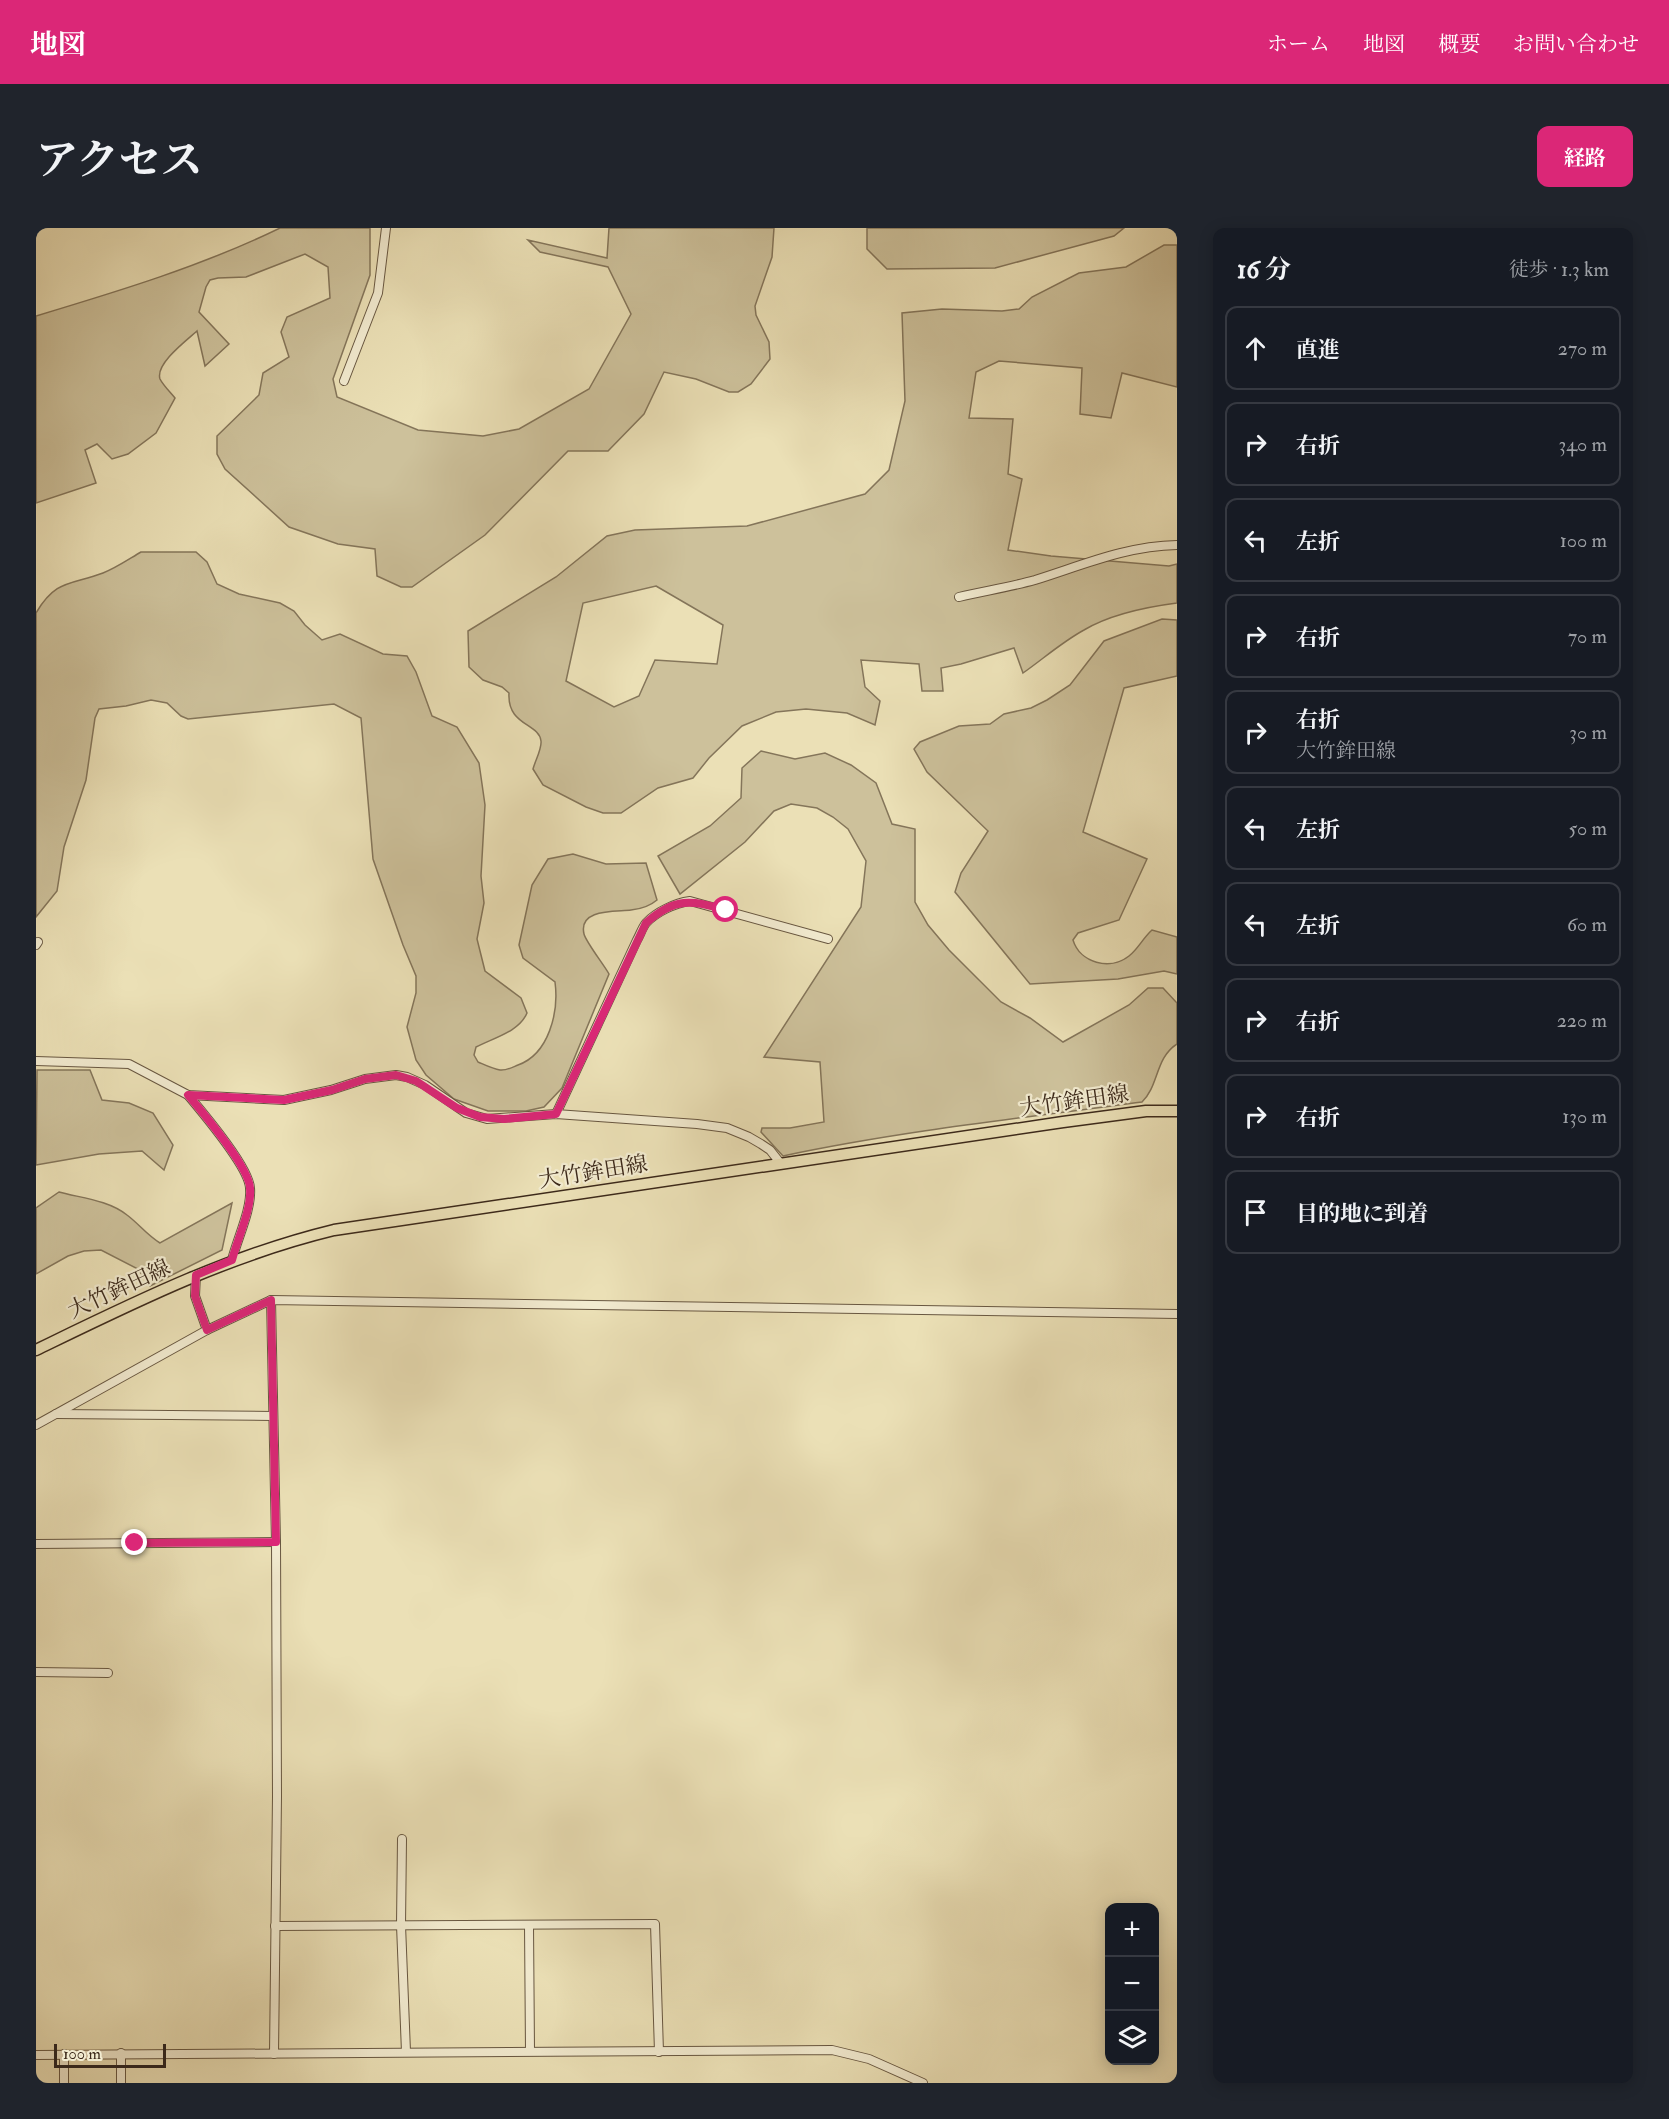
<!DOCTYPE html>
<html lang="ja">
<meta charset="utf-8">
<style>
:root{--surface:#171b24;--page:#20242c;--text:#f1f3f6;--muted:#9ea1a6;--line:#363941;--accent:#db2777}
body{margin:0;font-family:"IM FELL Double Pica","Noto Serif JP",serif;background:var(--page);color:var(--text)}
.controls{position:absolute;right:18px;bottom:18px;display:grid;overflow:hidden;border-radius:12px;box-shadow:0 3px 15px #0003}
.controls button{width:54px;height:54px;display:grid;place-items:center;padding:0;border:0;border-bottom:2px solid var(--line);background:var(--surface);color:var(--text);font:30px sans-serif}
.scale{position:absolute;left:18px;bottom:15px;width:112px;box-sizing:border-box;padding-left:6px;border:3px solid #3c291a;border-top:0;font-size:16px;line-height:21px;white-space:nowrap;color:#3c291a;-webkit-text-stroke:4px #f2ebd0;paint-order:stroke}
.stop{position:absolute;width:18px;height:18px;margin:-14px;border:4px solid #db2777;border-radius:50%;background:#fff}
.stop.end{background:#db2777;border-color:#fff;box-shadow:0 2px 6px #0008}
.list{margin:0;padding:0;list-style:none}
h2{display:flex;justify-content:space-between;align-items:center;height:78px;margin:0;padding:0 24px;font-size:26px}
h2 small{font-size:20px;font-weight:400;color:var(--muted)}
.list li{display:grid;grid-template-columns:39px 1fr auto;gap:18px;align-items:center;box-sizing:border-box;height:84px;margin:0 12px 12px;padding:0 12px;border:2px solid var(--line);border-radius:12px}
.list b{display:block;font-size:22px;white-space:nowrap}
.list p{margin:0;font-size:20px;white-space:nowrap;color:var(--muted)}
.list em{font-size:20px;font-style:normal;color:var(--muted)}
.icon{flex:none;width:33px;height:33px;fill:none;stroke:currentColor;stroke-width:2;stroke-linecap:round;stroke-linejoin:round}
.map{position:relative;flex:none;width:1141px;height:1855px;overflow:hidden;border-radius:12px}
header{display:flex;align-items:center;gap:36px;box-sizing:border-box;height:84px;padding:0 30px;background:var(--accent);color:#fff}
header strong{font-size:28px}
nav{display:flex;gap:33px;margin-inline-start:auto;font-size:21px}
.intro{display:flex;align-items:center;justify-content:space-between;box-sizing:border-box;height:144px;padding:0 36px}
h1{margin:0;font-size:42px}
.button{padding:15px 27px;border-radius:12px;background:var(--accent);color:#fff;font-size:21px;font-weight:700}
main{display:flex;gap:36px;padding:0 36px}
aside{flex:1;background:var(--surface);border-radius:12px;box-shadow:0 3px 15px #0003}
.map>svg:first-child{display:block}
.green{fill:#cdc19b;stroke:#84755a;stroke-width:1.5;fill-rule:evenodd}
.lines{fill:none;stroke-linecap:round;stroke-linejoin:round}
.minor-casing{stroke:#685741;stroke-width:10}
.major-casing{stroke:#3c291a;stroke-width:13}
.minor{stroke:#f2ebd0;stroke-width:8}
.major{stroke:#ebe0b6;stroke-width:10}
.route{stroke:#db2777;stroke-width:8}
.labels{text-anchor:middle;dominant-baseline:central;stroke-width:4.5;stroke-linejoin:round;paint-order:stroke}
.street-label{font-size:22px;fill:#3c291a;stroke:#f2ebd0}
</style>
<header>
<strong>地図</strong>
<nav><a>ホーム</a><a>地図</a><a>概要</a><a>お問い合わせ</a></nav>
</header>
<div class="intro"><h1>アクセス</h1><a class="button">経路</a></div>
<main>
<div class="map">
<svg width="1141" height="1855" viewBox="0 0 1141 1855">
<rect width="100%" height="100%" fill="#ebe0b6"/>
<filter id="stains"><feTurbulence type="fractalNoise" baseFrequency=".00333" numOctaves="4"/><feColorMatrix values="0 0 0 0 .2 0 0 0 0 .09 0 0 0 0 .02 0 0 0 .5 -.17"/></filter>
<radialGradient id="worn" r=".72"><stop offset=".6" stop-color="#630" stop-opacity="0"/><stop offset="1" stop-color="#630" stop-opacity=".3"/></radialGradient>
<g class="green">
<path d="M244 0H334V47L297 151 301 169 382 202 447 208 483 201 553 161 595 86 572 39 504 24 492 12 571 30 573 0H738L736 29 719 78 720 87 733 114 734 131 715 156 702 164H693L660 151 628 144 608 186 572 223H532L449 307 376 359H365L341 348 339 321 302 316 253 299 189 241 181 226V208L223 167 227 145 253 129 245 104 251 89 294 70 292 39 269 26 210 49 182 50 174 52 170 59 163 84 193 116 169 138 161 103C151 112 119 136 124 151 127 157 134 164 139 170L120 205 92 226 76 231 61 216 49 222 60 255 0 275V88C83 63 166 38 244 0Z"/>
<polygon points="831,0 1088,0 1078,8 959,40 851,41 831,21"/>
<path d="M1128 17H1141V159L1086 145 1075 190 1044 186 1046 140 963 133 940 144 933 190 977 191 972 246 986 251 972 322 1015 328 1133 338 1141 336V375C1110 379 1075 386 1048 402 1026 414 1007 431 987 445L978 420 925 436 905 440 907 463H886L883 436 825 432 829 459 844 473 839 497 811 485 770 481 740 484 706 498 673 530 657 550 622 560 585 585H567L550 579 507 557 497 541C499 533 506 521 505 513 503 495 471 498 473 465L466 459 447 452 433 439 432 403 520 349 571 308 599 302 711 298 829 266 853 242 869 173 866 85 906 81 966 83 983 81 996 69 1043 45 1090 39ZM620 358 687 397 681 436 619 432 603 468 578 479 530 453 547 375Z"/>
<path d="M105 324H160L171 334 181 356 203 366 244 375 258 383 269 397 286 412 304 406 347 426 371 428 380 444 396 488 421 499 443 535 449 577 445 648 448 675 441 711 449 743 485 770 491 785C483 804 457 810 440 819L438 827 442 834C449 837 457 841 464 842 470 843 477 839 482 837 513 826 523 784 519 754L487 730 483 717 496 657 512 631 537 626 570 636 610 635 621 672C614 678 605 681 595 682 581 684 542 680 548 706 550 714 568 737 573 746L526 860 508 879 490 883H452L418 871 390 847 380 832 371 799 380 765V748L367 717 337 631 325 490 298 476 152 491 145 488 131 475 115 472 90 478 63 481 59 490 50 552 28 619 21 663 0 689V385C20 351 35 357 67 345 80 340 93 331 105 324Z"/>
<path d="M1126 391 1141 392V448L1088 460 1047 604 1111 631 1083 692 1042 705 1037 712C1044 735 1074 743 1093 728 1102 721 1107 710 1116 702L1141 709V746L1128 743 1082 751 994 756 919 664 925 645 952 603 891 544 878 521 884 514 923 498 954 496 968 486 995 480 1011 472 1034 457 1068 413Z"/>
<path d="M725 523 759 531 789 525 815 537 840 555 856 596 879 601V674L892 697 913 722 965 774 994 790 1027 814 1093 777 1112 760H1127L1141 775V816C1119 830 1123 858 1106 874 986 890 865 903 747 928L725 904 726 900H754L788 894 784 834 728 829 825 679 830 633 812 601 797 589 781 580 755 576 738 583 709 614 644 666 622 628 674 598 705 570 706 540Z"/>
<polygon points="1,842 54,842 66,872 93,875 117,885 137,917 128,942 106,923 63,926 0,937"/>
<path d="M23 964C45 970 72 972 91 987 103 996 111 1007 124 1015L196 975 186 1022 114 1058 102 1041 65 1022 48 1023 32 1028 0 1046V980Z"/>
</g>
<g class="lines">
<defs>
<g id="minor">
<polyline points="308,153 342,65 350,0"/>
<path d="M923 369C948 363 974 359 999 352 1047 337 1090 318 1141 317"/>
<polyline points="0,717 2,714"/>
<polyline points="0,833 93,836 152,867 248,872 295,862 329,851 360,847 371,849 389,857 430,885 451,891 520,886 661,896 691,900 713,909 725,916 734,922 745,936"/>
<path d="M152 867C167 885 213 939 214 960 216 981 201 1011 196 1032"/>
<path d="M520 886 601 712C604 707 606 700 610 695 620 684 639 675 654 673L792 711"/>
<polyline points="160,1047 159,1068 171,1102"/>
<polyline points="235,1072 240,1314 241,1568 238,1826"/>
<polyline points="20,1186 237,1188"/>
<polyline points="0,1197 171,1102 235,1072 1141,1086"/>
<polyline points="0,1316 240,1314"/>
<polyline points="0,1444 72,1445"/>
<polyline points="366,1611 365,1697 370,1824"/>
<polyline points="493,1697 494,1823"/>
<polyline points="239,1698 619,1696 623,1824"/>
<polyline points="0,1827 796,1822 833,1831 887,1855"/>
<polyline points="28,1855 28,1826"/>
<polyline points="85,1855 85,1825"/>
</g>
<path id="major" d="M0 1122C99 1074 191 1028 298 1002L1027 894 1110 883H1141"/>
</defs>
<use href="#minor" class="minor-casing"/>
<use href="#major" class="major-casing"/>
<use href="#minor" class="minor"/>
<use href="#major" class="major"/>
</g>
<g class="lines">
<path class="route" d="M99 1315 240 1314 235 1072 171 1102 159 1068 160 1047 196 1032C201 1012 216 981 214 960 213 939 167 885 152 867L248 872 296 862 329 851 360 847 380 853 421 880 444 889 468 891 520 886 610 695C639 669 655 672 690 682"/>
</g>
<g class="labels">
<g class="street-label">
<text transform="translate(1038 873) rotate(-8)">大竹鉾田線</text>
<text transform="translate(557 944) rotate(-9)">大竹鉾田線</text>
<text transform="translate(83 1061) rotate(-25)">大竹鉾田線</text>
</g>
</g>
<rect width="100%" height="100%" filter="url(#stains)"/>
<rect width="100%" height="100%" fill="url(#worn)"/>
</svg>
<div class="controls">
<button>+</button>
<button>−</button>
<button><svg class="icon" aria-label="layers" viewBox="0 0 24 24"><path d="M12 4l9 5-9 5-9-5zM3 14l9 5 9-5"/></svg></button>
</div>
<div class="scale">100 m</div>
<div class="stop" style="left:690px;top:682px"></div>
<div class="stop end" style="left:99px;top:1315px"></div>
</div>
<aside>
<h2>16 分<small>徒歩 · 1.3 km</small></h2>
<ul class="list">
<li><svg class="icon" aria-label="ahead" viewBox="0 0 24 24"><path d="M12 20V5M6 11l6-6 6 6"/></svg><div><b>直進</b></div><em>270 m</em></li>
<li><svg class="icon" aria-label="right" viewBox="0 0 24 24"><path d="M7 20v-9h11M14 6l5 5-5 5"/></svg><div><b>右折</b></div><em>340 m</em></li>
<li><svg class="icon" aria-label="left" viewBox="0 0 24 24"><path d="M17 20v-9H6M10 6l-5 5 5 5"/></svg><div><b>左折</b></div><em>100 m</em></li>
<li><svg class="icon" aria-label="right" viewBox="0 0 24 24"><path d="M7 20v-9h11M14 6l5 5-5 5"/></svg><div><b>右折</b></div><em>70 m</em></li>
<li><svg class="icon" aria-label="right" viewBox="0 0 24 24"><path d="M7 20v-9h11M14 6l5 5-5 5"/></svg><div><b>右折</b><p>大竹鉾田線</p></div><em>30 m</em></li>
<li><svg class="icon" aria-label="left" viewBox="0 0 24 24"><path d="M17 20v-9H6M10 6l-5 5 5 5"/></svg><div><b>左折</b></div><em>50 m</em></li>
<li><svg class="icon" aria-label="left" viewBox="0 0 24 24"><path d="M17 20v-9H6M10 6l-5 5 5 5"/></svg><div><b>左折</b></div><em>60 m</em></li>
<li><svg class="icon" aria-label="right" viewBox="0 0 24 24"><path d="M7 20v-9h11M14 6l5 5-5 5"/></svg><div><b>右折</b></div><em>220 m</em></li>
<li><svg class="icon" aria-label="right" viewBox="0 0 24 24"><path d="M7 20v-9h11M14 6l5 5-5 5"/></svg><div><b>右折</b></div><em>130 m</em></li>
<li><svg class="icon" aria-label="arrive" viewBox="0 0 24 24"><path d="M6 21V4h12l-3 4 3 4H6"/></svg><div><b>目的地に到着</b></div></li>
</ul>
</aside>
</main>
